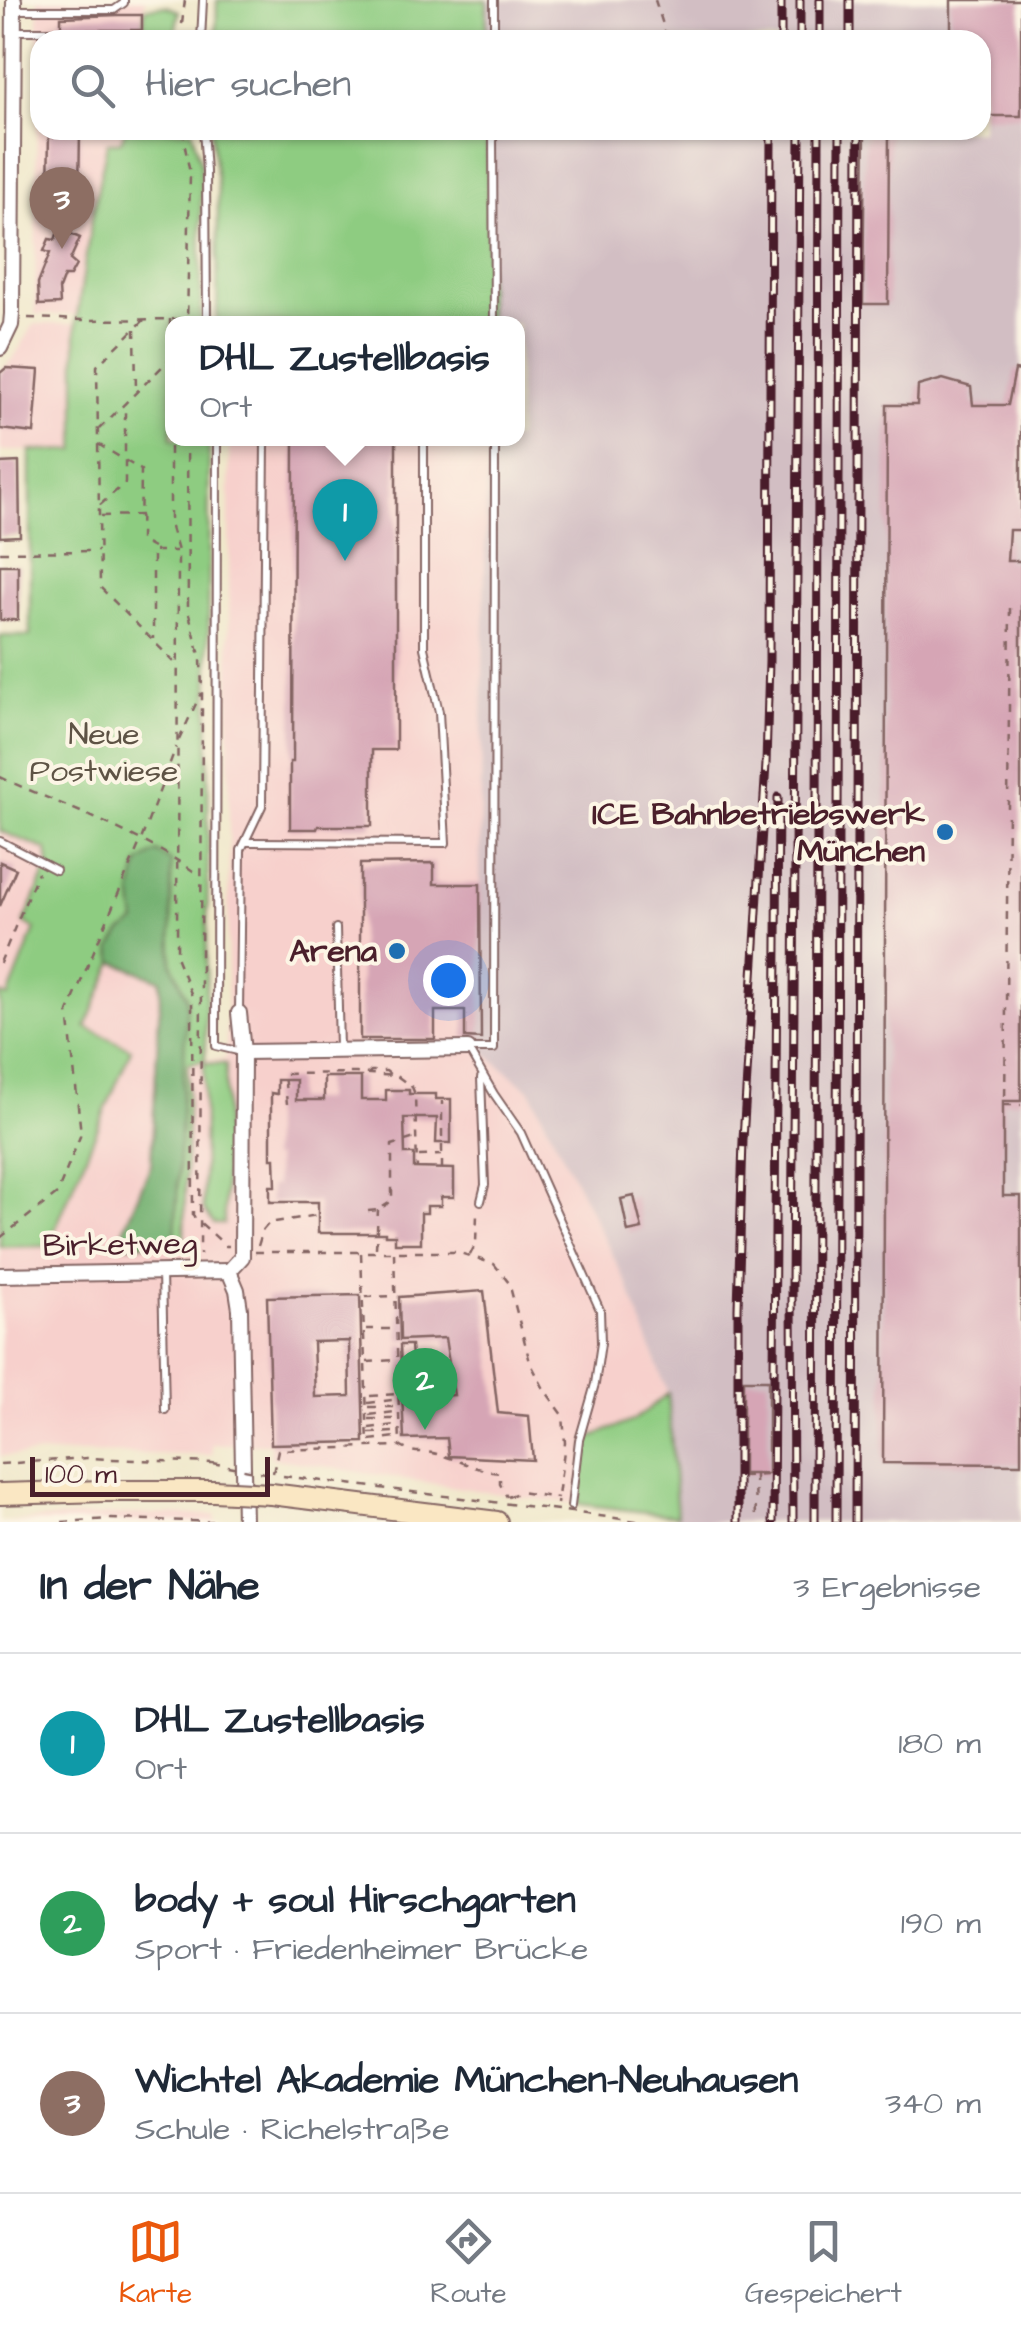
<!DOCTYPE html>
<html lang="de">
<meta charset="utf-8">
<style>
:root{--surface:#fff;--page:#f6f6f7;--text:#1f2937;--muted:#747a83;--line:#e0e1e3;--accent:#ea580c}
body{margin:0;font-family:"Architects Daughter",sans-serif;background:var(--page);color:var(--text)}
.scale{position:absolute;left:30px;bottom:25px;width:240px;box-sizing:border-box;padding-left:10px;border:5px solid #4a1f2b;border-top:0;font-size:28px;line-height:35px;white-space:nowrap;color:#4a1f2b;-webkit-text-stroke:8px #fcf5e5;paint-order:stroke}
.you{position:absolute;left:448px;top:980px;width:35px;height:35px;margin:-25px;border:8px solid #fff;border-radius:50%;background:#1a73e8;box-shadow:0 0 0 15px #1a73e833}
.badge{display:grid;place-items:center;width:65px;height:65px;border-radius:50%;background:var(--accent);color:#fff;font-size:32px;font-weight:700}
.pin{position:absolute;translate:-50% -82px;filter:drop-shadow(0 2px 5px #0008)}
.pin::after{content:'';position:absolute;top:52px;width:35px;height:30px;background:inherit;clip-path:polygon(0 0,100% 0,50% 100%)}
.popup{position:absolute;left:165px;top:316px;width:360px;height:130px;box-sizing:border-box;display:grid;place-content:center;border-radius:20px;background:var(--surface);filter:drop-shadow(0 2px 8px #0005);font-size:32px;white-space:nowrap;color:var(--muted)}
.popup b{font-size:38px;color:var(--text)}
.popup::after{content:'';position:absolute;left:50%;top:100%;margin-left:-20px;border:20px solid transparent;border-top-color:var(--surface)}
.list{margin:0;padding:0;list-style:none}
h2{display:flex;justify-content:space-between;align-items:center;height:130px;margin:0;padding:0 40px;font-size:42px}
h2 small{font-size:32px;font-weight:400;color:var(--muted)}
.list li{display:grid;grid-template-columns:65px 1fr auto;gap:30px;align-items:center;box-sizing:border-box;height:180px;padding:0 40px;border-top:2px solid var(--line)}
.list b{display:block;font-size:38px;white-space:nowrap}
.list p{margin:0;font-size:32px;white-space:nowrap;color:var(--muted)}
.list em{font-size:32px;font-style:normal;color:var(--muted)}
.icon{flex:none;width:55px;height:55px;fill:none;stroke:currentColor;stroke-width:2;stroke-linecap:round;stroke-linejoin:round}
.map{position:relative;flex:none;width:1021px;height:1522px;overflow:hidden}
.search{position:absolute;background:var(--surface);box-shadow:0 2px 8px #0004;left:30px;right:30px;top:30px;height:110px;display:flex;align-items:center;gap:25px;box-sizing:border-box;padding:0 35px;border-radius:30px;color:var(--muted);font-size:38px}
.sheet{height:670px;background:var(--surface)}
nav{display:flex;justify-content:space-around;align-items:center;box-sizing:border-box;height:140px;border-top:2px solid var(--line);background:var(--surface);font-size:28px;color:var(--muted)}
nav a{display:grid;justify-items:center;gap:5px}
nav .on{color:var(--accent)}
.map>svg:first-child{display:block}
.built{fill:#f7d0cc}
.industrial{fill:#d2bec3}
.green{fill:#8ecc81;stroke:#6c7656;stroke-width:2.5}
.forest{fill:#72b06f;stroke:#5e684d;stroke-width:2.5}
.building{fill:#d6a5b5;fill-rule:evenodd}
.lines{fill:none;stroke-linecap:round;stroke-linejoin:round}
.lane-casing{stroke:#846563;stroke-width:10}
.street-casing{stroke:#846563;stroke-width:18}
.secondary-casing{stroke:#846563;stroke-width:24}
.path{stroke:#846563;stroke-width:2.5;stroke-dasharray:8 8;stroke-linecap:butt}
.lane{stroke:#fff;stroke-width:6}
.street{stroke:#fff;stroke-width:14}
.secondary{stroke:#fae7c3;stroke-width:20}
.rail-casing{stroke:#4a1f2b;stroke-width:9}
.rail{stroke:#fcf5e5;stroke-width:5;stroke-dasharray:15;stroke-linecap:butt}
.secondary-bridge-casing{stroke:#846563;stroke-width:24;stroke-linecap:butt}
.path-bridge{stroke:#846563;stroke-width:2.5;stroke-dasharray:8 8;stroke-linecap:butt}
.secondary-bridge{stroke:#fae7c3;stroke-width:20}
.poi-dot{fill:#1f6fb2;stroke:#fcf5e5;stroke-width:4}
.labels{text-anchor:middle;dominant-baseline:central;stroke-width:8;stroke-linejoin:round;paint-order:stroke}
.park-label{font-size:32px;fill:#5e5345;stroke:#fcf5e5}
.poi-label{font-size:32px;font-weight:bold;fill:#4a1f2b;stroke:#fcf5e5;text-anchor:end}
.street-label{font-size:32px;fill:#4a1f2b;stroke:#fcf5e5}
</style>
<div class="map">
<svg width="1021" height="1522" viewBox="0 0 1021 1522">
<rect width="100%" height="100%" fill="#fcf5e5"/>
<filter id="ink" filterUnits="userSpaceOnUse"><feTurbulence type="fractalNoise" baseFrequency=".01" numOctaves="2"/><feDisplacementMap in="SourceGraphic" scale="20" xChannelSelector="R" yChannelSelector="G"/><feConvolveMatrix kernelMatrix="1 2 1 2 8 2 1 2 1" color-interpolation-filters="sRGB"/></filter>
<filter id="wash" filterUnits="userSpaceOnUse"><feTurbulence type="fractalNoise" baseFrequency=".0048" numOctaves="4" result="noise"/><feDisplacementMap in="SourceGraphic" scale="40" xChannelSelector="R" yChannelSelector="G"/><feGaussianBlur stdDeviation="2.25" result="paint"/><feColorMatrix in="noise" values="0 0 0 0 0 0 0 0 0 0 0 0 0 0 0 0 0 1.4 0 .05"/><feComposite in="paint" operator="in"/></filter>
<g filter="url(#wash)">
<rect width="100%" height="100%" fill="#f0e8cb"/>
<g class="built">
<polygon points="38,0 145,0 142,40 40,40 40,130 125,130 121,141 107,143 91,222 78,315 35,314"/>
<polygon points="34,324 76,324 76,451 0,451 0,373 16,354"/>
<polygon points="229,439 487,439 480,852 481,1049 530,1090 628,1286 668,1394 633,1421 588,1438 578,1504 519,1497 271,1458 270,1444 212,1444 212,1455 78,1453 0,1456 0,831 55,853 161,980 151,1165 118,1244 184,1242 188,1063 205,1060 226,1059 229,850"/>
<polygon points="127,1514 215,1515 216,1522 0,1522"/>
</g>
<polygon class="industrial" points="487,0 1021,0 1021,1522 676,1522 668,1394 628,1286 530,1090 481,1050 480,852 487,439 518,438 518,324 488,323 487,130 981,130 981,40 486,40"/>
<g class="green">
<polygon points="217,0 487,0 486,40 216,40"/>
<polygon points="166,6 179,11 175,34 191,34 191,40 142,40 145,8"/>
<polygon points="125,130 192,130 201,166 201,323 172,324 172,438 209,439 208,876 205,1060 188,1064 184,1242 117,1245 151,1165 161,980 114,962 86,1027 131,1049 48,1246 0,1247 0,994 8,997 35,929 24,923 49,864 47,850 0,831 0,636 30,636 30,451 76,450 76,324 91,222 107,143 121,141"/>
<polygon points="211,130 487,130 488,323 217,323 218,192"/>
<polygon points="204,1063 226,1064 224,1224 214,1224 203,1209"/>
<polygon points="668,1394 677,1516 578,1504 588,1438 633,1421"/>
</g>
<polygon class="forest" points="157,852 171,861 172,963 187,998 175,1242 117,1245 151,1165 161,980 114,962 111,949 121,933 136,922 132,892 139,863"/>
<g id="blocks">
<g class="building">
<polygon points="951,0 1021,0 1021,116 981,116 981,40 951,40"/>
<polygon points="119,15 142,15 142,30 61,30 61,17"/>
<polygon points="49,130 80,130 79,194 48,194"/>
<polygon points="865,130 889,130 888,304 863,304"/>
<polygon points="59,229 80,238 70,260 76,265 70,276 64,276 59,289 60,304 39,305 38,283 50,253 44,251 49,239 55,240"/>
<polygon points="6,368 39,370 34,433 0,429 0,373"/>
<polygon points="1015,370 1021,371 1021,530 1009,530 1007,561 1021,561 1021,1101 1003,1101 1003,1196 1021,1196 1021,1464 883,1463 887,405 917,405 918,386 943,379 971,387 973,405 1008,405"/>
<polygon points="294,438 396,438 396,750 372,750 372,826 318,826 317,829 290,829 290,762 293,762"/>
<polygon points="19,462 20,536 0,537 0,463"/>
<rect x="0" y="565" width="18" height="55"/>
<polygon points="0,862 16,869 0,906"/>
<polygon points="434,863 434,884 480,884 481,1039 465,1038 465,1011 435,1011 435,1039 360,1039 360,864"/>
<polygon points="324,1077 361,1077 361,1100 386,1100 386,1090 409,1090 409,1094 436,1094 436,1099 451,1099 451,1143 436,1143 437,1118 404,1118 405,1154 414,1154 414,1168 454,1169 454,1197 441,1197 441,1206 427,1206 427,1213 421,1213 421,1243 395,1243 395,1235 385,1235 385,1233 318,1233 318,1202 270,1202 270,1186 276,1186 275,1158 271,1158 271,1093 277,1094 277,1080 296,1080 296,1100 324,1100"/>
<polygon points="634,1196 642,1229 628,1232 621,1199"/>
<polygon points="484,1291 498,1413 529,1416 533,1460 449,1456 447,1438 404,1439 400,1345 411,1345 415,1398 454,1395 445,1338 400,1340 399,1297"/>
<path d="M360 1295 364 1442 271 1444 267 1297ZM349 1341 350 1396 315 1397 313 1342Z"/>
<rect x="743" y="1380" width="25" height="94"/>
</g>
</g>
</g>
<g filter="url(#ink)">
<use href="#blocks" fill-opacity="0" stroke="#846563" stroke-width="2.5"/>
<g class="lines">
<defs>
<g id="lane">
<polyline points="15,10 114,10 124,3 124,0"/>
<polyline points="15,31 52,31 60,38 108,37 108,40"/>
<polyline points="201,40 203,0"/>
<polyline points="494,40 494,0"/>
<polyline points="203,130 206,171 207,324"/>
<polyline points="493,130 494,324"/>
<polyline points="107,132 107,130"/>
<polyline points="217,438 216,1046 242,1052"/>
<polyline points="495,438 494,1049 468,1049 494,1094 521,1133 600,1310 601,1343 595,1384 579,1440 571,1506"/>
<polyline points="0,841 56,870"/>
<polyline points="246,842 446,843 439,712 424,648 424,438"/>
<polyline points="336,928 339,1048"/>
<polyline points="239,1012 241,850 262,806 265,438"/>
<polyline points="481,1201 485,1185 481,1078"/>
<polyline points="162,1272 165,1410"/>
</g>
<g id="street">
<polyline points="0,348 11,325 12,314 14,0"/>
<polyline points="243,1052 468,1049"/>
<polyline points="229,1271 242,1257 243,1052 239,1013"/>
<polyline points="0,1275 229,1271 237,1290 240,1309 244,1522"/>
</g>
<g id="secondary">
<polyline points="0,1494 104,1491 214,1491"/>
<polyline points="271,1494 497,1522"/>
</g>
</defs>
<use href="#lane" class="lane-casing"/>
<use href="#street" class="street-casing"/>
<use href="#secondary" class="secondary-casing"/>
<g class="path">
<polyline points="655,0 668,40"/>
<polyline points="180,40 185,0"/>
<polyline points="182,130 190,174 187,324"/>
<polyline points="28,318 86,320 185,319"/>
<polyline points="170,319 170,524 178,551 177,959 192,996 193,1216 226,1246 229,1246"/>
<polyline points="144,320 97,366 100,587 178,666"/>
<polyline points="135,329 136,391"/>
<polyline points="99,429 168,361"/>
<polyline points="187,438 188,610 201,659 202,692 200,1255"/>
<polyline points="98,444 141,470 140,541 153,548 153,639"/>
<polyline points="100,505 125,483 125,404"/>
<polyline points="101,516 141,515"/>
<polyline points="154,551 176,551"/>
<polyline points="0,552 98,551"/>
<polyline points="1010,608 1005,1105 1021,1105"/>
<polyline points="179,740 201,693"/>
<path d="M0 777C67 808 140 832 200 876"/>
<polyline points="0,963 38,872"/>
<polyline points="368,1074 371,1071 386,1071 391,1075"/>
<polyline points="287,1104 284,1074 356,1073 397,1076 412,1087 415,1094 417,1169"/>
<polyline points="419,1156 441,1155"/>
<polyline points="442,1169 442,1101"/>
<polyline points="368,1211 378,1210 392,1201 392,1145 415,1138"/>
<polyline points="0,1238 57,1194 81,1134 68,1012 141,840 176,747"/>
<polyline points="258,1246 263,1230 269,1223 318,1215"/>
<polyline points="376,1248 378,1210"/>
<polyline points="255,1252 457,1252 494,1264 509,1283 530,1362 544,1389 563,1415 565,1443 557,1504"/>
<polyline points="361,1253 368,1445"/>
<polyline points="394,1253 400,1445"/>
<polyline points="470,1255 476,1243 477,1214"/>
<polyline points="365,1297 396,1296"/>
<polyline points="366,1329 397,1329"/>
<polyline points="367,1362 394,1360"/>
<polyline points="370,1396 397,1394"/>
<polyline points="368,1403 399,1399"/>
<polyline points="369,1407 396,1407"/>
<polyline points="369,1415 396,1412"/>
<polyline points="369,1419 396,1419"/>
<polyline points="369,1428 396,1425"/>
<polyline points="369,1433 396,1432"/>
<polyline points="370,1440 396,1437"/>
<polyline points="0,1464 87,1458 212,1463"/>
<path d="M273 1473 278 1450 400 1446C411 1454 421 1451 433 1453 456 1458 477 1471 500 1473V1484L507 1497"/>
<polyline points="755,1475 756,1522"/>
<polyline points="283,1476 550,1509"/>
<polyline points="742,1476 768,1475"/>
<polyline points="508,1497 520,1492 558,1498"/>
<polyline points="62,1522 111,1519 230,1522"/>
</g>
<use href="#lane" class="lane"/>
<use href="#street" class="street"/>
<use href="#secondary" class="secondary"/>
<defs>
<g id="rail">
<polyline points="781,40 781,0"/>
<polyline points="800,40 800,0"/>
<polyline points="820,40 820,0"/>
<polyline points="850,40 850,0"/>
<polyline points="738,1522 738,1308 743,1140 766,764 769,661 771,130"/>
<polyline points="773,1522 778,797"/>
<polyline points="793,1522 792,1289 800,130"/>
<polyline points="815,1522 819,130"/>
<polyline points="836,1522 840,130"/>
<polyline points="855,1522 859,130"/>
</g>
</defs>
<use href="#rail" class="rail-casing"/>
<use href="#rail" class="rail"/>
<defs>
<polyline id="secondary-bridge" points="214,1491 271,1494"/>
</defs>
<use href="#secondary-bridge" class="secondary-bridge-casing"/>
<g class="path-bridge">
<polyline points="212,1463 270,1474"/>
<polyline points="550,1509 643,1522"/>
</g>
<use href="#secondary-bridge" class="secondary-bridge"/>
</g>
</g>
<g class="poi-dot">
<circle cx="945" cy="832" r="10"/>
<circle cx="397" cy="951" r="10"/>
</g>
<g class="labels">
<g class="park-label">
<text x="104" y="734">Neue<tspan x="104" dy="37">Postwiese</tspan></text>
</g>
<g class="poi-label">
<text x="925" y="814">ICE Bahnbetriebswerk<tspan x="925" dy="37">München</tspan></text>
<text x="377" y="951">Arena</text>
</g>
<g class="street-label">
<text transform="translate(120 1245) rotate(-1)">Birketweg</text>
</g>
</g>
</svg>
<div class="scale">100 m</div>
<div class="you"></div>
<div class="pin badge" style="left:345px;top:561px;background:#0f9aa8">1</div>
<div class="popup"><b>DHL Zustellbasis</b>Ort</div>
<div class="pin badge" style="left:425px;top:1430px;background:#2e9e5b">2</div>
<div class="pin badge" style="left:62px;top:249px;background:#8d6e63">3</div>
<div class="search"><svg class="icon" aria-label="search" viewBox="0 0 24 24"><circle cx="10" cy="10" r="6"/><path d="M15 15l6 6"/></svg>Hier suchen</div>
</div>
<section class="sheet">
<h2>In der Nähe<small>3 Ergebnisse</small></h2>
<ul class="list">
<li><span class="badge" style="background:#0f9aa8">1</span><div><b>DHL Zustellbasis</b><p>Ort</p></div><em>180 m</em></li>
<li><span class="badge" style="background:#2e9e5b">2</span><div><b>body + soul Hirschgarten</b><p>Sport · Friedenheimer Brücke</p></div><em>190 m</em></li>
<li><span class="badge" style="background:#8d6e63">3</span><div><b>Wichtel Akademie München-Neuhausen</b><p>Schule · Richelstraße</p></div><em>340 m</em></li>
</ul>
</section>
<nav>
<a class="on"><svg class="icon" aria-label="map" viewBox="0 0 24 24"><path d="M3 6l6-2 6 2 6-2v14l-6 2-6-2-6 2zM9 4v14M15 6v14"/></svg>Karte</a>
<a><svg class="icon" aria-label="directions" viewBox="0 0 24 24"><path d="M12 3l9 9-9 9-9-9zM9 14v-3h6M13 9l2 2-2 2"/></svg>Route</a>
<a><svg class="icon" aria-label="saved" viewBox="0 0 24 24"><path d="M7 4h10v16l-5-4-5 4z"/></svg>Gespeichert</a>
</nav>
